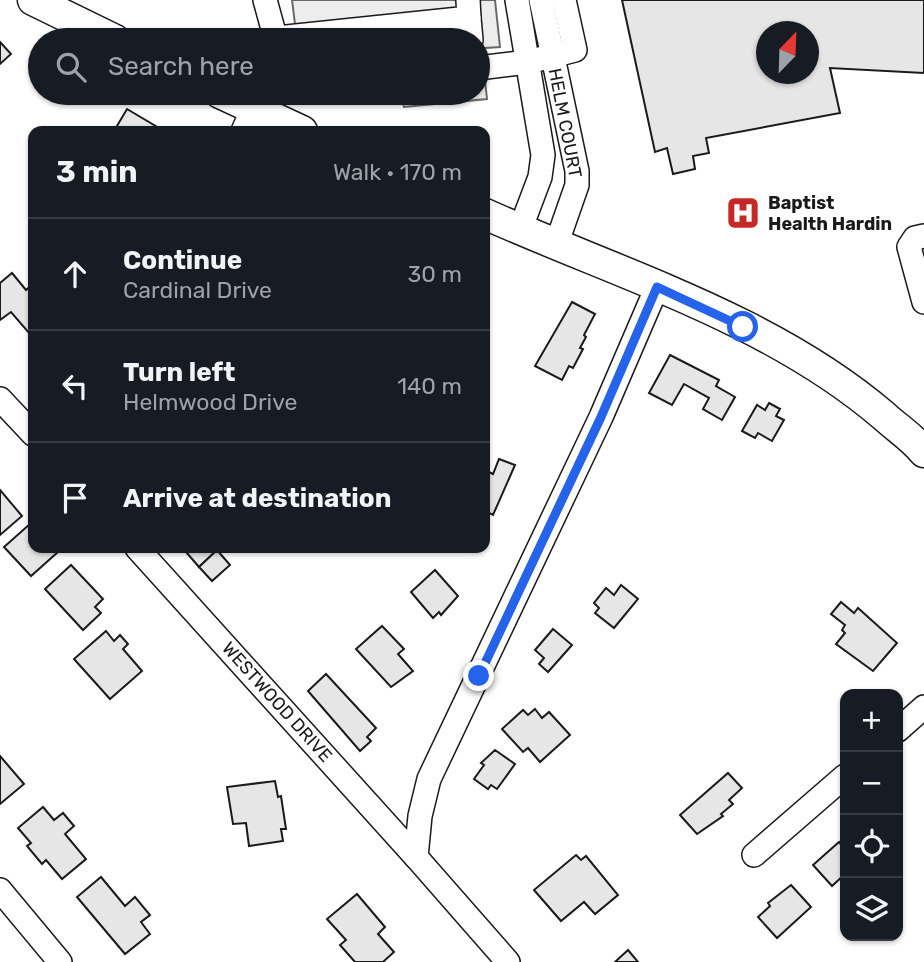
<!DOCTYPE html>
<meta charset="utf-8">
<style>
:root{--surface:#171b24;--page:#20242c;--text:#f1f3f6;--muted:#9ea1a6;--line:#363941}
body{margin:0;font-family:Rubik,sans-serif;background:var(--page);color:var(--text)}
.controls{position:absolute;right:21px;bottom:21px;display:grid;overflow:hidden;border-radius:14px;box-shadow:0 2px 5px #0004}
.controls button{width:63px;height:63px;display:grid;place-items:center;padding:0;border:0;border-bottom:2px solid var(--line);background:var(--surface);color:var(--text);font:35px sans-serif}
.compass{position:absolute;left:756px;top:21px;width:63px;height:63px;border-radius:50%;background:var(--surface);box-shadow:0 2px 5px #0004;rotate:23deg}
.stop{position:absolute;width:21px;height:21px;margin:-16px;border:5px solid #2563eb;border-radius:50%;background:#fff}
.stop.end{background:#2563eb;border-color:#fff;box-shadow:0 2px 7px #0008}
.list{margin:0;padding:0;list-style:none}
h2{display:flex;justify-content:space-between;align-items:center;height:91px;margin:0;padding:0 28px;font-size:30px}
h2 small{font-size:23px;font-weight:400;color:var(--muted)}
.list li{display:grid;grid-template-columns:46px 1fr auto;gap:21px;align-items:center;box-sizing:border-box;height:112px;padding:0 28px;border-top:2px solid var(--line)}
.list b{display:block;font-size:26px;white-space:nowrap}
.list p{margin:0;font-size:23px;white-space:nowrap;color:var(--muted)}
.list em{font-size:23px;font-style:normal;color:var(--muted)}
.icon{flex:none;width:38px;height:38px;fill:none;stroke:currentColor;stroke-width:2;stroke-linecap:round;stroke-linejoin:round}
.map{position:relative;flex:none;width:924px;height:962px;overflow:hidden}
.search{position:absolute;background:var(--surface);box-shadow:0 2px 5px #0004;left:28px;top:28px;width:462px;height:77px;display:flex;align-items:center;gap:18px;box-sizing:border-box;padding:0 24px;border-radius:38px;color:var(--muted);font-size:26px}
.panel{position:absolute;background:var(--surface);box-shadow:0 2px 5px #0004;left:28px;top:126px;width:462px;height:427px;border-radius:14px}
.map>svg:first-child{display:block}
.parking{fill:#ededed;stroke:#6a6a6a;stroke-width:2}
.building{fill:#e6e6e6;stroke:#1a1a1a;stroke-width:2;fill-rule:evenodd}
.lines{fill:none;stroke-linecap:round;stroke-linejoin:round}
.minor-casing{stroke:#1a1a1a;stroke-width:26}
.major-casing{stroke:#1a1a1a;stroke-width:33}
.minor{stroke:#fff;stroke-width:23}
.major{stroke:#fff;stroke-width:30}
.route{stroke:#2563eb;stroke-width:9}
.labels{text-anchor:middle;dominant-baseline:central;stroke-width:5;stroke-linejoin:round;paint-order:stroke}
.street-label{font-size:18px;fill:#1a1a1a;stroke:#fff}
.poi-label{font-size:18px;font-weight:bold;fill:#1a1a1a;stroke:#fff;text-anchor:start}
</style>
<div class="map">
<svg width="924" height="962" viewBox="0 0 924 962">
<rect width="100%" height="100%" fill="#fff"/>
<polygon class="parking" points="292,0 495,0 500,47 485,48 482,52 487,99 404,107 400,93 478,93 478,40 297,40"/>
<g class="building">
<path d="M622 0H924V73L830 68 840 113 706 138 709 153 693 156 695 169 673 174 667 148 655 152ZM766 32H808V74H766Z"/>
<polygon points="0,42 11,54 0,64"/>
<polygon points="127,109 164,131 114,131"/>
<polygon points="12,273 26,290 33,284 33,330 29,333 11,312 0,320 0,283"/>
<polygon points="572,302 595,314 584,335 586,337 580,348 583,349 573,368 569,366 562,380 535,366"/>
<polygon points="670,355 719,380 716,386 735,397 722,420 703,409 709,398 684,384 672,405 649,393"/>
<polygon points="769,403 780,409 776,416 784,420 772,441 758,433 755,438 742,431 757,405 765,410"/>
<polygon points="499,459 515,465 493,515 485,511 485,470 493,474"/>
<polygon points="0,490 22,516 0,535"/>
<polygon points="31,523 33,548 54,548 58,552 31,576 4,547"/>
<polygon points="190,548 215,548 217,550 199,567 186,552"/>
<polygon points="217,550 230,565 212,581 199,567"/>
<polygon points="71,565 103,599 95,607 101,613 83,630 45,589"/>
<polygon points="435,570 458,596 441,615 439,612 433,618 411,592"/>
<polygon points="621,585 638,599 614,628 595,613 599,608 594,603 606,588 614,595"/>
<polygon points="841,602 854,613 858,608 897,643 873,671 836,644 845,633 842,630 845,625 831,614"/>
<polygon points="382,626 404,649 398,654 413,671 391,687 356,649"/>
<polygon points="553,629 572,645 548,672 539,664 544,658 535,650"/>
<polygon points="106,631 114,641 120,635 128,644 123,649 142,671 110,699 74,659"/>
<polygon points="326,674 376,728 367,737 371,741 360,751 308,691"/>
<polygon points="535,709 542,718 549,712 570,735 540,762 528,748 523,752 502,729 523,710 528,715"/>
<polygon points="495,750 515,764 497,789 491,785 488,789 474,779 484,765 481,763"/>
<polygon points="0,756 24,784 0,804"/>
<polygon points="728,773 742,788 729,800 733,804 721,814 723,816 697,834 680,815"/>
<polygon points="275,781 278,797 281,796 286,829 281,829 283,841 249,846 246,823 233,824 227,787"/>
<polygon points="43,807 54,820 63,813 74,826 65,834 86,859 62,879 46,860 42,864 27,846 31,843 18,828"/>
<polygon points="839,842 845,849 845,874 832,886 813,865"/>
<polygon points="576,855 581,860 586,856 618,895 595,914 584,902 561,921 534,890"/>
<polygon points="101,877 125,906 135,897 150,915 141,922 150,934 125,954 77,897"/>
<polygon points="791,885 811,907 777,938 758,917 770,906 768,903"/>
<polygon points="357,894 385,927 378,934 394,952 383,962 355,962 340,945 346,940 327,919"/>
<polygon points="628,950 638,962 615,962"/>
</g>
<g class="lines">
<defs>
<g id="minor">
<polyline points="265,0 276,40"/>
<polyline points="517,0 543,155 540,177 520,230"/>
<polyline points="541,0 577,171 577,185 556,245"/>
<polyline points="469,18 471,40"/>
<polyline points="277,38 469,18 468,0"/>
<polyline points="478,68 528,62 575,50 564,0"/>
<polyline points="243,131 260,93"/>
<polyline points="924,236 915,238 909,247 924,302"/>
<polyline points="0,399 33,434"/>
<polyline points="137,548 416,857"/>
<polyline points="898,730 924,707"/>
<polyline points="754,855 845,776"/>
<polyline points="0,890 60,962"/>
<polyline points="508,962 416,857 420,816 429,779 601,417 657,287"/>
</g>
<g id="major">
<polyline points="33,0 115,40"/>
<polyline points="220,93 302,131"/>
<path d="M485 214C619 274 771 319 884 416 897 428 913 438 924 452"/>
</g>
</defs>
<use href="#minor" class="minor-casing"/>
<use href="#major" class="major-casing"/>
<use href="#minor" class="minor"/>
<use href="#major" class="major"/>
</g>
<g class="lines">
<polyline class="route" points="479,676 601,417 657,287 743,327"/>
</g>
<defs>
<symbol id="hospital-square" viewBox="-11 -11 22 22"><rect x="-9" y="-9" width="18" height="18" rx="4" fill="#c62828" stroke="#fff"/><path d="M-5-5h3v3.5h4V-5h3V5h-3V1.5h-4V5h-3Z" fill="#fff"/></symbol>
</defs>
<g fill-rule="evenodd">
<use href="#hospital-square" x="724" y="194" width="38" height="38"/>
</g>
<g class="labels">
<g class="street-label">
<text transform="translate(565 123) rotate(79)">HELM COURT</text>
<text transform="translate(277 702) rotate(48)">WESTWOOD DRIVE</text>
</g>
<g class="poi-label">
<text x="768" y="203">Baptist<tspan x="768" dy="21">Health Hardin</tspan></text>
</g>
</g>
</svg>
<div class="controls">
<button>+</button>
<button>−</button>
<button><svg class="icon" aria-label="locate" viewBox="0 0 24 24"><circle cx="12" cy="12" r="6"/><path d="M12 2v4M12 18v4M2 12h4M18 12h4"/></svg></button>
<button><svg class="icon" aria-label="layers" viewBox="0 0 24 24"><path d="M12 4l9 5-9 5-9-5zM3 14l9 5 9-5"/></svg></button>
</div>
<svg class="compass" viewBox="-18 -18 36 36"><path d="M0-13l5 13h-10z" fill="#e53935"/><path d="M0 13l5-13h-10z" fill="#9ea1a6"/></svg>
<div class="stop" style="left:743px;top:327px"></div>
<div class="stop end" style="left:479px;top:676px"></div>
<div class="search"><svg class="icon" aria-label="search" viewBox="0 0 24 24"><circle cx="10" cy="10" r="6"/><path d="M15 15l6 6"/></svg>Search here</div>
<section class="panel">
<h2>3 min<small>Walk · 170 m</small></h2>
<ul class="list">
<li><svg class="icon" aria-label="ahead" viewBox="0 0 24 24"><path d="M12 20V5M6 11l6-6 6 6"/></svg><div><b>Continue</b><p>Cardinal Drive</p></div><em>30 m</em></li>
<li><svg class="icon" aria-label="left" viewBox="0 0 24 24"><path d="M17 20v-9H6M10 6l-5 5 5 5"/></svg><div><b>Turn left</b><p>Helmwood Drive</p></div><em>140 m</em></li>
<li><svg class="icon" aria-label="arrive" viewBox="0 0 24 24"><path d="M6 21V4h12l-3 4 3 4H6"/></svg><div><b>Arrive at destination</b></div></li>
</ul>
</section>
</div>
